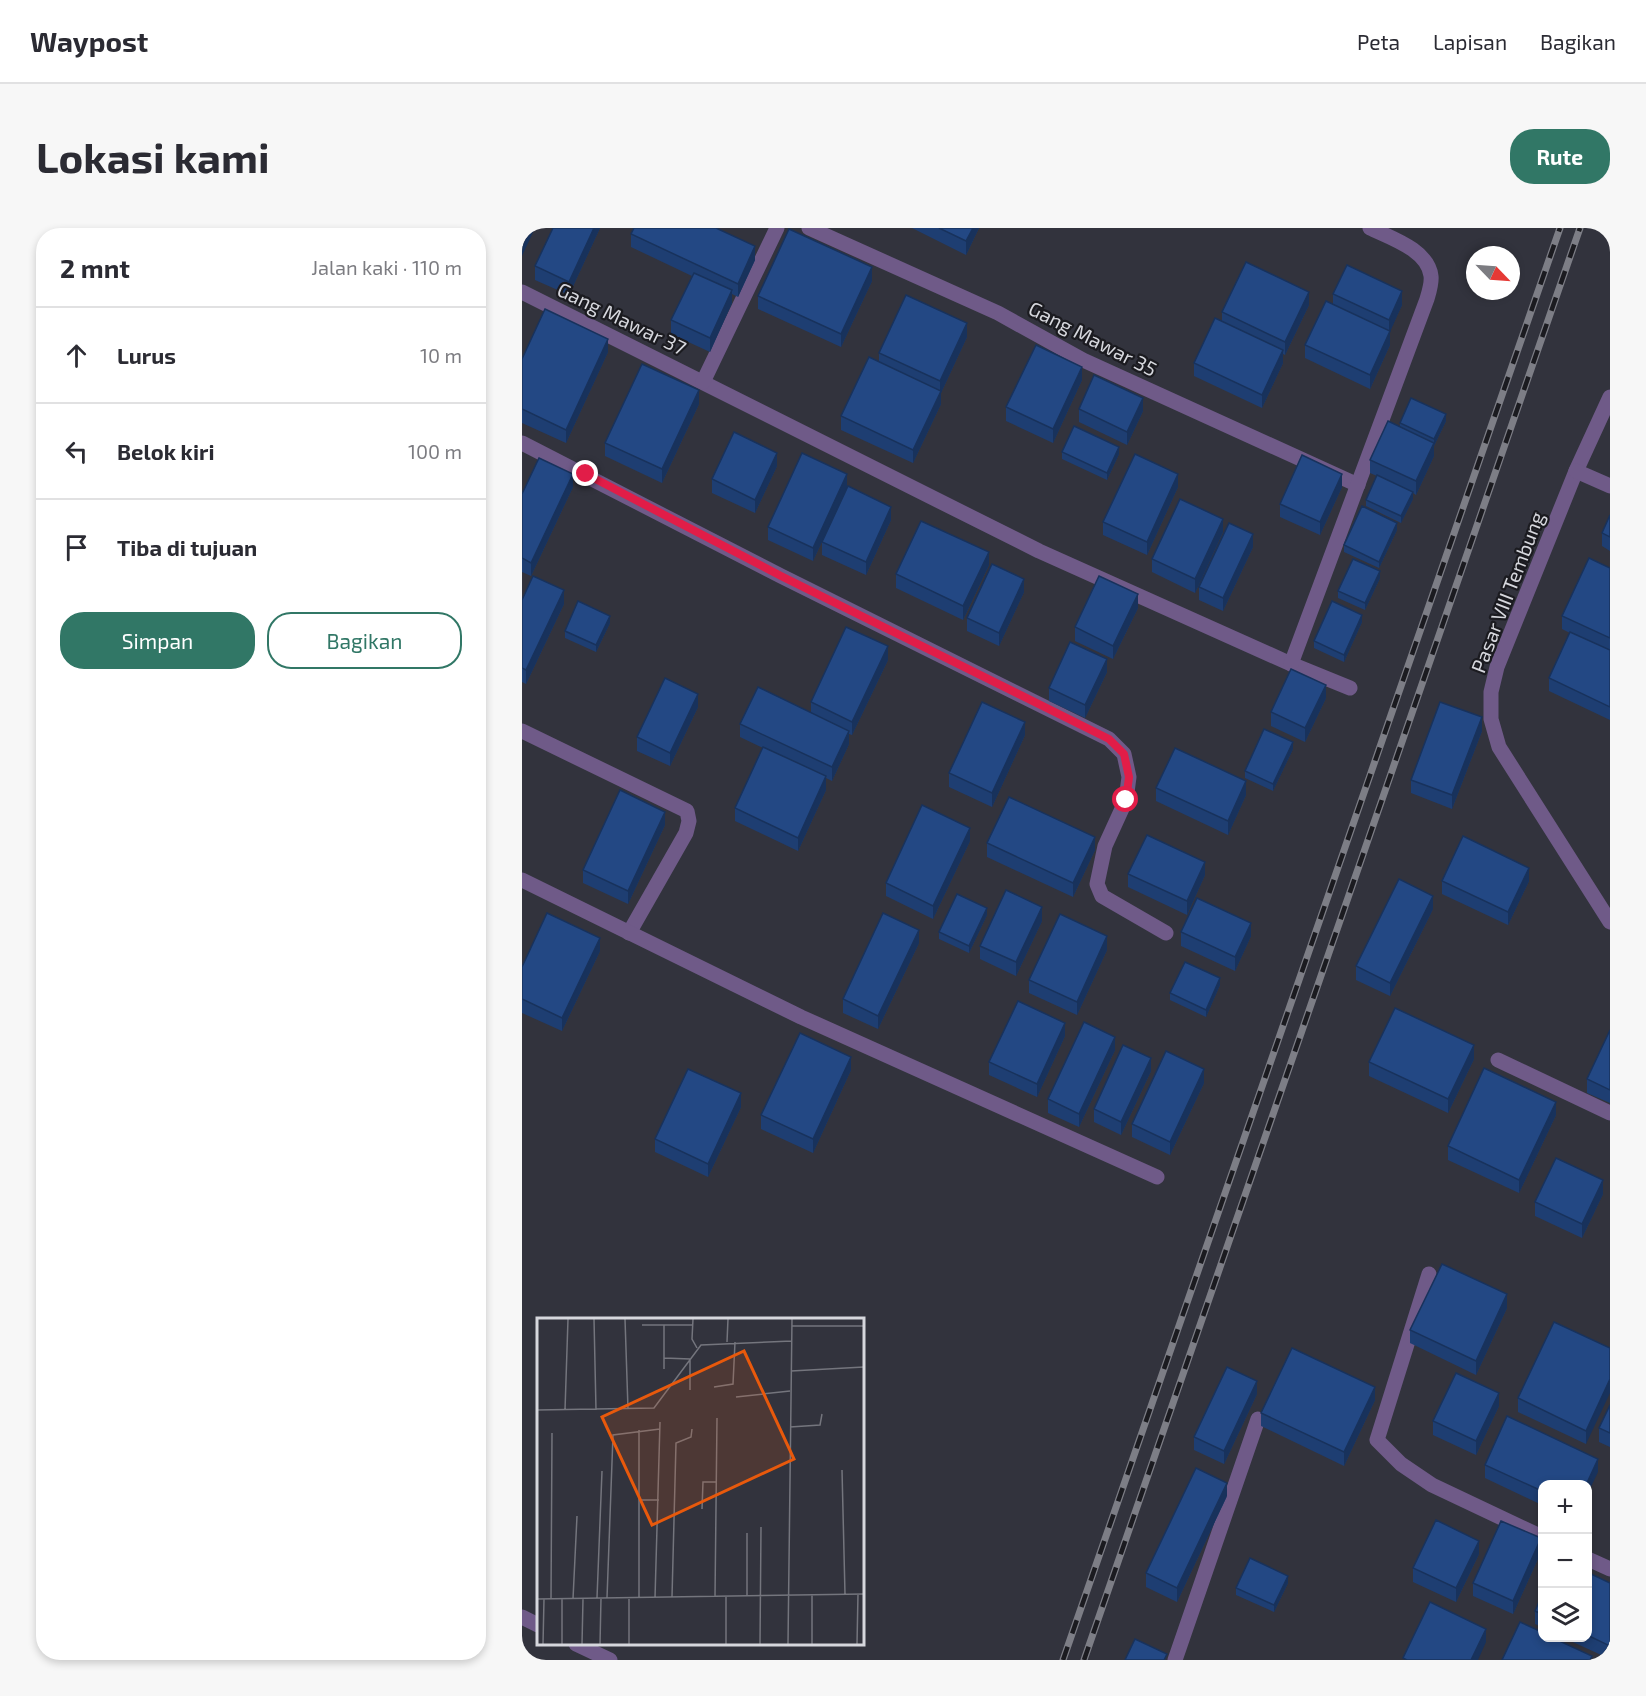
<!DOCTYPE html>
<html lang="id">
<meta charset="utf-8">
<style>
:root{--surface:#fff;--page:#f7f7f7;--text:#2b2b33;--muted:#7c7c81;--line:#e1e1e2;--accent:#317766}
body{margin:0;font-family:"Exo 2",sans-serif;background:var(--page);color:var(--text)}
.controls{position:absolute;right:18px;bottom:18px;display:grid;overflow:hidden;border-radius:12px;box-shadow:0 3px 9px #0003}
.controls button{width:54px;height:54px;display:grid;place-items:center;padding:0;border:0;border-bottom:2px solid var(--line);background:var(--surface);color:var(--text);font:30px sans-serif}
.compass{position:absolute;left:944px;top:18px;width:54px;height:54px;border-radius:50%;background:var(--surface);box-shadow:0 3px 9px #0003;rotate:115deg}
.stop{position:absolute;width:18px;height:18px;margin:-14px;border:4px solid #e11d48;border-radius:50%;background:#fff}
.stop.end{background:#e11d48;border-color:#fff;box-shadow:0 2px 6px #0008}
.list{margin:0;padding:0;list-style:none}
h2{display:flex;justify-content:space-between;align-items:center;height:78px;margin:0;padding:0 24px;font-size:26px}
h2 small{font-size:20px;font-weight:400;color:var(--muted)}
.list li{display:grid;grid-template-columns:39px 1fr auto;gap:18px;align-items:center;box-sizing:border-box;height:96px;padding:0 24px;border-top:2px solid var(--line)}
.list b{display:block;font-size:22px;white-space:nowrap}
.list em{font-size:20px;font-style:normal;color:var(--muted)}
.actions{display:flex;gap:12px;padding:18px 24px}
.actions a{flex:1;padding:14px 0;border:2px solid var(--accent);border-radius:24px;text-align:center;font-size:21px;color:var(--accent)}
.actions .main{background:var(--accent);color:#fff}
.icon{flex:none;width:33px;height:33px;fill:none;stroke:currentColor;stroke-width:2;stroke-linecap:round;stroke-linejoin:round}
.map{position:relative;flex:none;width:1088px;height:1432px;overflow:hidden;border-radius:24px}
header{display:flex;align-items:center;gap:36px;box-sizing:border-box;height:84px;padding:0 30px;background:var(--surface);border-bottom:2px solid var(--line)}
header strong{font-size:28px}
nav{display:flex;gap:33px;margin-inline-start:auto;font-size:21px}
.intro{display:flex;align-items:center;justify-content:space-between;box-sizing:border-box;height:144px;padding:0 36px}
h1{margin:0;font-size:42px}
.button{padding:15px 27px;border-radius:24px;background:var(--accent);color:#fff;font-size:21px;font-weight:700}
main{display:flex;gap:36px;padding:0 36px}
aside{flex:1;background:var(--surface);border-radius:24px;box-shadow:0 3px 9px #0003}
.map>svg:first-child{display:block}
.lines{fill:none;stroke-linecap:round;stroke-linejoin:round}
.street{stroke:#6f5a88;stroke-width:15}
.rail-casing{stroke:#7d7e86;stroke-width:7}
.rail{stroke:#1b1b20;stroke-width:4.5;stroke-dasharray:14;stroke-linecap:butt}
.wall{fill:#1e3e72}
.shaded-wall{fill:#18325c}
.building{fill:#234884;stroke:#18325c;stroke-width:1.5}
.route{stroke:#e11d48;stroke-width:8}
.labels{text-anchor:middle;dominant-baseline:central;stroke-width:4.5;stroke-linejoin:round;paint-order:stroke}
.street-label{font-size:20px;fill:#d6d7dd;stroke:#1b1b20}
.inset-road{fill:none;stroke:#74757d;stroke-width:1.5}
.view{fill:#e8590c;fill-opacity:0.15;stroke:#e8590c;stroke-width:3}
.inset-edge{fill:none;stroke:#d6d7dd;stroke-width:3}
</style>
<header>
<strong>Waypost</strong>
<nav><a>Peta</a><a>Lapisan</a><a>Bagikan</a></nav>
</header>
<div class="intro"><h1>Lokasi kami</h1><a class="button">Rute</a></div>
<main>
<aside>
<h2>2 mnt<small>Jalan kaki · 110 m</small></h2>
<ul class="list">
<li><svg class="icon" aria-label="ahead" viewBox="0 0 24 24"><path d="M12 20V5M6 11l6-6 6 6"/></svg><div><b>Lurus</b></div><em>10 m</em></li>
<li><svg class="icon" aria-label="left" viewBox="0 0 24 24"><path d="M17 20v-9H6M10 6l-5 5 5 5"/></svg><div><b>Belok kiri</b></div><em>100 m</em></li>
<li><svg class="icon" aria-label="arrive" viewBox="0 0 24 24"><path d="M6 21V4h12l-3 4 3 4H6"/></svg><div><b>Tiba di tujuan</b></div></li>
</ul>
<div class="actions"><a class="main">Simpan</a><a>Bagikan</a></div>
</aside>
<div class="map">
<svg width="1088" height="1432" viewBox="0 0 1088 1432">
<rect width="100%" height="100%" fill="#32333d"/>
<g class="lines">
<g class="street">
<polyline points="287,0 476,85 561,132 836,257"/>
<polyline points="0,64 517,323 769,436 828,460"/>
<polyline points="181,154 255,0"/>
<polyline points="1088,169 1054,243 975,439 969,464 969,491 977,519 1088,694"/>
<polyline points="0,215 259,348 587,511 602,526 607,549 604,572 583,618 575,656 580,668 644,705"/>
<polyline points="1054,243 1088,258"/>
<path d="M769 436 905 71C907 64 910 55 909 48 906 22 869 10 848 0"/>
<polyline points="0,503 165,583 167,593 164,605 107,705"/>
<polyline points="0,652 279,789 635,949"/>
<polyline points="976,832 1088,885"/>
<polyline points="907,1046 855,1212 879,1236 910,1257 1020,1309"/>
<polyline points="1066,1331 1088,1341"/>
<polyline points="0,1389 16,1397"/>
<polyline points="54,1416 88,1432"/>
<polyline points="653,1432 736,1191"/>
</g>
<defs>
<g id="rail">
<polyline points="541,1432 1038,0"/>
<polyline points="562,1432 1058,0"/>
</g>
</defs>
<use href="#rail" class="rail-casing"/>
<use href="#rail" class="rail"/>
</g>
<g class="wall">
<polygon points="78,0 47,67 13,52 13,38"/>
<polygon points="390,0 457,0 444,27"/>
<polygon points="109,6 233,32 216,69 210,66 210,75 188,124 149,106 149,92 170,48 109,19"/>
<polygon points="350,53 319,119 236,81 236,68"/>
<polygon points="811,66 880,77 868,103 868,117 848,161 783,130 783,117 811,76"/>
<polygon points="787,77 763,127 761,126 761,135 740,180 672,148 672,135 700,94 700,84"/>
<polygon points="445,109 419,165 419,176 391,235 319,202 319,188 357,134 357,125"/>
<polygon points="86,124 44,215 0,195 0,131"/>
<polygon points="560,152 531,215 484,193 484,179"/>
<polygon points="177,176 140,255 83,228 83,215"/>
<polygon points="557,181 621,183 605,217 557,194"/>
<polygon points="924,193 912,218 912,228 894,267 891,265 891,271 879,295 844,278 844,272 855,248 848,245 848,232 878,198 878,195"/>
<polygon points="540,224 597,226 585,252 540,231"/>
<polygon points="255,238 233,285 190,265 190,251"/>
<polygon points="51,259 9,348 0,344 0,266"/>
<polygon points="656,259 625,327 581,307 581,294"/>
<polygon points="820,259 798,307 758,289 758,276"/>
<polygon points="325,260 291,333 246,312 246,299"/>
<polygon points="1088,287 1088,323 1080,318 1080,305"/>
<polygon points="369,292 344,347 300,327 300,314"/>
<polygon points="875,302 857,340 822,324 822,317"/>
<polygon points="701,304 673,365 630,344 630,331"/>
<polygon points="731,319 701,383 677,372 677,359"/>
<polygon points="467,337 441,392 374,360 374,346"/>
<polygon points="1088,340 1088,492 1027,463 1027,450 1048,405 1040,401 1040,388"/>
<polygon points="858,350 843,382 816,370 816,363"/>
<polygon points="502,364 477,418 445,403 445,390"/>
<polygon points="0,372 42,376 4,456 0,454"/>
<polygon points="616,380 591,431 553,413 553,399"/>
<polygon points="840,394 822,434 792,420 792,413"/>
<polygon points="88,395 74,424 43,410 43,403"/>
<polygon points="366,432 330,507 327,506 327,516 310,553 304,550 304,562 276,623 213,593 213,580 241,520 218,509 218,496 289,484 289,474"/>
<polygon points="585,444 563,490 527,473 527,460"/>
<polygon points="804,470 783,514 749,498 749,484"/>
<polygon points="176,479 148,538 115,523 115,509"/>
<polygon points="960,503 930,581 889,565 889,552"/>
<polygon points="503,507 470,579 427,559 427,545"/>
<polygon points="771,521 751,563 723,550 723,543"/>
<polygon points="634,560 724,567 706,607 634,573"/>
<polygon points="143,597 106,676 61,655 61,642"/>
<polygon points="448,613 411,691 364,668 364,655"/>
<polygon points="465,615 573,622 551,669 465,629"/>
<polygon points="606,646 683,647 665,687 606,659"/>
<polygon points="920,653 1007,653 986,697 920,666"/>
<polygon points="911,681 868,768 834,752 834,738"/>
<polygon points="465,687 447,725 417,711 417,704"/>
<polygon points="520,693 494,748 458,731 458,718"/>
<polygon points="659,704 729,708 713,743 659,718"/>
<polygon points="397,715 356,801 321,785 321,771"/>
<polygon points="585,722 555,787 507,765 507,752"/>
<polygon points="78,723 40,803 0,785 0,739"/>
<polygon points="698,757 684,789 648,772 648,765"/>
<polygon points="1088,802 1088,875 1065,865 1065,851"/>
<polygon points="543,808 515,869 467,847 467,834"/>
<polygon points="593,822 557,899 526,885 526,871"/>
<polygon points="952,831 926,885 847,848 847,834"/>
<polygon points="329,842 291,925 239,901 239,887"/>
<polygon points="629,843 599,907 572,894 572,881"/>
<polygon points="682,855 648,927 610,909 610,896"/>
<polygon points="219,879 186,949 133,924 133,911"/>
<polygon points="1034,887 997,965 926,932 926,918"/>
<polygon points="1081,966 1060,1010 1013,988 1013,974"/>
<polygon points="985,1080 954,1147 888,1115 888,1102"/>
<polygon points="1088,1120 1064,1216 996,1184 996,1170"/>
<polygon points="735,1166 702,1236 672,1222 672,1209"/>
<polygon points="853,1172 822,1238 739,1198 739,1185"/>
<polygon points="1088,1177 1088,1219 1077,1214 1077,1200"/>
<polygon points="977,1178 954,1227 911,1207 911,1193"/>
<polygon points="963,1237 1076,1244 1020,1257 1020,1277 963,1250"/>
<polygon points="705,1268 655,1374 624,1359 624,1345"/>
<polygon points="1019,1324 991,1386 951,1368 951,1355"/>
<polygon points="957,1326 934,1374 891,1354 891,1340"/>
<polygon points="1065,1344 1088,1355 1088,1431 1042,1410 1065,1410"/>
<polygon points="766,1355 752,1384 714,1367 714,1360"/>
<polygon points="1020,1367 1020,1399 1013,1396 1013,1383"/>
</g>
<g class="shaded-wall">
<polygon points="7,0 13,0 0,28 0,15"/>
<polygon points="72,0 78,0 47,67 47,54"/>
<polygon points="451,0 457,0 444,27 444,13"/>
<polygon points="233,18 233,32 216,69 216,56"/>
<polygon points="350,39 350,53 319,119 319,106"/>
<polygon points="210,62 210,75 188,124 188,110"/>
<polygon points="880,63 880,77 867,106 867,92"/>
<polygon points="787,64 787,77 763,127 763,114"/>
<polygon points="445,95 445,109 419,165 419,176 391,235 391,222 418,164 418,153"/>
<polygon points="868,103 868,117 848,161 848,147"/>
<polygon points="86,111 86,124 44,215 44,202"/>
<polygon points="761,122 761,135 740,180 740,167"/>
<polygon points="560,139 560,152 531,215 531,201"/>
<polygon points="177,162 177,176 140,255 140,241"/>
<polygon points="621,170 621,183 605,217 605,204"/>
<polygon points="924,186 924,193 912,218 912,211"/>
<polygon points="912,215 912,228 894,267 894,253"/>
<polygon points="597,219 597,226 585,252 585,245"/>
<polygon points="255,225 255,238 233,285 233,272"/>
<polygon points="51,246 51,259 9,348 9,335"/>
<polygon points="325,246 325,260 291,333 291,320"/>
<polygon points="656,246 656,259 625,327 625,314"/>
<polygon points="820,246 820,259 798,307 798,294"/>
<polygon points="891,264 891,271 879,295 879,288"/>
<polygon points="369,279 369,292 344,347 344,334"/>
<polygon points="701,291 701,304 673,365 673,351"/>
<polygon points="875,295 875,302 857,340 857,334"/>
<polygon points="731,306 731,319 701,383 701,370"/>
<polygon points="467,324 467,337 441,392 441,378"/>
<polygon points="858,343 858,350 843,382 843,375"/>
<polygon points="502,351 502,364 477,418 477,405"/>
<polygon points="42,362 42,376 4,456 4,442"/>
<polygon points="616,366 616,380 591,431 591,418"/>
<polygon points="840,387 840,394 822,434 822,427"/>
<polygon points="88,388 88,395 74,424 74,417"/>
<polygon points="366,418 366,432 330,507 330,494"/>
<polygon points="585,431 585,444 563,490 563,477"/>
<polygon points="804,457 804,470 783,514 783,500"/>
<polygon points="176,466 176,479 148,538 148,525"/>
<polygon points="960,489 960,503 930,581 930,567"/>
<polygon points="503,494 503,507 470,579 470,565"/>
<polygon points="327,503 327,516 310,553 310,539"/>
<polygon points="771,514 771,521 751,563 751,556"/>
<polygon points="304,548 304,562 276,623 276,610"/>
<polygon points="724,553 724,567 706,607 706,593"/>
<polygon points="143,584 143,597 106,676 106,663"/>
<polygon points="448,600 448,613 411,691 411,678"/>
<polygon points="573,609 573,622 551,669 551,655"/>
<polygon points="683,634 683,647 665,687 665,673"/>
<polygon points="1007,640 1007,653 986,697 986,684"/>
<polygon points="911,668 911,681 868,768 868,755"/>
<polygon points="520,679 520,693 494,748 494,734"/>
<polygon points="465,680 465,687 447,725 447,718"/>
<polygon points="729,695 729,708 713,743 713,729"/>
<polygon points="397,702 397,715 356,801 356,788"/>
<polygon points="585,708 585,722 555,787 555,774"/>
<polygon points="78,710 78,723 40,803 40,790"/>
<polygon points="698,750 698,757 684,789 684,782"/>
<polygon points="543,795 543,808 515,869 515,856"/>
<polygon points="593,809 593,822 557,899 557,886"/>
<polygon points="952,817 952,831 926,885 926,871"/>
<polygon points="329,829 329,842 291,925 291,911"/>
<polygon points="629,830 629,843 599,907 599,894"/>
<polygon points="682,841 682,855 648,927 648,914"/>
<polygon points="219,865 219,879 186,949 186,936"/>
<polygon points="1034,874 1034,887 997,965 997,952"/>
<polygon points="1081,952 1081,966 1060,1010 1060,996"/>
<polygon points="985,1066 985,1080 954,1147 954,1133"/>
<polygon points="1088,1151 1088,1165 1064,1216 1064,1203"/>
<polygon points="735,1153 735,1166 702,1236 702,1223"/>
<polygon points="853,1159 853,1172 822,1238 822,1224"/>
<polygon points="977,1165 977,1178 954,1227 954,1213"/>
<polygon points="1076,1231 1076,1244 1065,1267 1065,1257 1064,1257"/>
<polygon points="705,1255 705,1268 655,1374 655,1360"/>
<polygon points="1019,1310 1019,1324 991,1386 991,1373"/>
<polygon points="957,1313 957,1326 934,1374 934,1360"/>
<polygon points="766,1348 766,1355 752,1384 752,1377"/>
<polygon points="964,1401 964,1414 956,1432 949,1432"/>
</g>
<g class="building">
<polygon points="0,0 7,0 0,15"/>
<polygon points="31,0 72,0 47,54 13,38"/>
<polygon points="112,0 194,0 233,18 216,56 109,6"/>
<polygon points="417,0 451,0 444,13"/>
<polygon points="267,1 350,39 319,106 236,68"/>
<polygon points="724,34 787,64 763,114 700,84"/>
<polygon points="825,37 880,63 867,92 811,66"/>
<polygon points="172,45 210,62 188,110 149,92"/>
<polygon points="384,67 445,95 418,153 357,125"/>
<polygon points="804,73 868,103 848,147 783,117"/>
<polygon points="23,81 86,111 44,202 0,181 0,131"/>
<polygon points="693,90 761,122 740,167 672,135"/>
<polygon points="514,117 560,139 531,201 484,179"/>
<polygon points="347,129 419,163 391,222 319,188"/>
<polygon points="120,136 177,162 140,241 83,215"/>
<polygon points="572,147 621,170 605,204 557,181"/>
<polygon points="889,170 924,186 912,211 878,195"/>
<polygon points="866,193 912,215 894,253 848,232"/>
<polygon points="552,198 597,219 585,245 540,224"/>
<polygon points="212,204 255,225 233,272 190,251"/>
<polygon points="280,225 325,246 291,320 246,299"/>
<polygon points="613,226 656,246 625,314 581,294"/>
<polygon points="780,227 820,246 798,294 758,276"/>
<polygon points="17,230 51,246 9,335 0,330 0,266"/>
<polygon points="855,247 891,264 879,288 844,272"/>
<polygon points="326,258 369,279 344,334 300,314"/>
<polygon points="658,271 701,291 673,351 630,331"/>
<polygon points="840,278 875,295 857,334 822,317"/>
<polygon points="1088,287 1088,309 1080,305"/>
<polygon points="399,293 467,324 441,378 374,346"/>
<polygon points="707,295 731,306 701,370 677,359"/>
<polygon points="1067,330 1088,340 1088,410 1040,388"/>
<polygon points="831,331 858,343 843,375 816,363"/>
<polygon points="470,336 502,351 477,405 445,390"/>
<polygon points="11,348 42,362 4,442 0,440 0,372"/>
<polygon points="577,348 616,366 591,418 553,399"/>
<polygon points="56,373 88,388 74,417 43,403"/>
<polygon points="810,373 840,387 822,427 792,413"/>
<polygon points="324,399 366,418 330,494 289,474"/>
<polygon points="1048,404 1088,422 1088,479 1027,450"/>
<polygon points="548,414 585,431 563,477 527,460"/>
<polygon points="769,441 804,457 783,500 749,484"/>
<polygon points="143,450 176,466 148,525 115,509"/>
<polygon points="236,459 327,503 310,539 218,496"/>
<polygon points="460,474 503,494 470,565 427,545"/>
<polygon points="918,474 960,489 930,567 889,552"/>
<polygon points="742,501 771,514 751,556 723,543"/>
<polygon points="241,519 304,548 276,610 213,580"/>
<polygon points="653,520 724,553 706,593 634,560"/>
<polygon points="98,562 143,584 106,663 61,642"/>
<polygon points="487,569 573,609 551,655 465,615"/>
<polygon points="400,577 448,600 411,678 364,655"/>
<polygon points="625,607 683,634 665,673 606,646"/>
<polygon points="941,608 1007,640 986,684 920,653"/>
<polygon points="877,651 911,668 868,755 834,738"/>
<polygon points="484,662 520,679 494,734 458,718"/>
<polygon points="435,666 465,680 447,718 417,704"/>
<polygon points="675,670 729,695 713,729 659,704"/>
<polygon points="25,685 78,710 40,790 0,771 0,739"/>
<polygon points="361,685 397,702 356,788 321,771"/>
<polygon points="538,686 585,708 555,774 507,752"/>
<polygon points="663,734 698,750 684,782 648,765"/>
<polygon points="496,773 543,795 515,856 467,834"/>
<polygon points="873,780 952,817 926,871 847,834"/>
<polygon points="562,794 593,809 557,886 526,871"/>
<polygon points="1088,802 1088,862 1065,851"/>
<polygon points="278,805 329,829 291,911 239,887"/>
<polygon points="601,817 629,830 599,894 572,881"/>
<polygon points="644,823 682,841 648,914 610,896"/>
<polygon points="962,840 1034,874 997,952 926,918"/>
<polygon points="166,841 219,865 186,936 133,911"/>
<polygon points="1034,930 1081,952 1060,996 1013,974"/>
<polygon points="920,1036 985,1066 954,1133 888,1102"/>
<polygon points="1032,1094 1088,1120 1088,1151 1064,1203 996,1170"/>
<polygon points="770,1120 853,1159 822,1224 739,1185"/>
<polygon points="705,1139 735,1153 702,1223 672,1209"/>
<polygon points="934,1145 977,1165 954,1213 911,1193"/>
<polygon points="1088,1177 1088,1205 1077,1200"/>
<polygon points="985,1188 1076,1231 1064,1257 1020,1257 1020,1263 963,1237"/>
<polygon points="674,1240 705,1255 655,1360 624,1345"/>
<polygon points="914,1292 957,1313 934,1360 891,1340"/>
<polygon points="979,1293 1019,1310 991,1373 951,1355"/>
<polygon points="728,1330 766,1348 752,1377 714,1360"/>
<polygon points="1065,1344 1088,1355 1088,1418 1065,1407"/>
<polygon points="1020,1367 1020,1386 1013,1383"/>
<polygon points="908,1374 964,1401 949,1432 885,1432 881,1430"/>
<polygon points="998,1394 1020,1404 1020,1410 1031,1410 1070,1428 1068,1432 980,1432"/>
<polygon points="613,1411 645,1426 642,1432 603,1432"/>
</g>
<g class="lines">
<polyline class="route" points="64,246 259,348 587,511 602,526 607,549 604,572"/>
</g>
<g class="labels">
<g class="street-label">
<text transform="translate(100 90) rotate(26)">Gang Mawar 37</text>
<text transform="translate(571 110) rotate(27)">Gang Mawar 35</text>
<text transform="translate(985 364) rotate(-69)">Pasar VIII Tembung</text>
</g>
</g>
<g transform="translate(15 1090)">
<rect width="327" height="327" fill="#32333d"/>
<path class="inset-road" d="M57 1 59 92M88 1 91 91M156 1 155 21 160 30M105 7H127V51M127 7H156M255 8H327M190 24 191 1M127 40 153 41V72M254 53 327 49M177 69 196 66 198 24M199 79 253 73M0 92 117 90 164 27 255 23M28 92 31 1M253 109 283 107 285 96M305 152 308 276M102 182H122M165 191 166 164H180M210 215V278M275 277V326M135 279 139 125 154 119 155 111M178 279 180 100M60 280 65 153M70 280 76 117 123 111M102 280V112M118 280 123 104M0 281 327 276M14 281 15 115M25 281V326M36 281 40 198M92 281V326M6 326 7 281M45 326 46 281M63 326 64 280M189 326V278M223 326 224 209M251 326 255 1M320 326 321 276"/>
<path class="view" d="M207 33 257 141 115 207 65 99Z"/>
<rect width="327" height="327" class="inset-edge"/>
</g>
</svg>
<div class="controls">
<button>+</button>
<button>−</button>
<button><svg class="icon" aria-label="layers" viewBox="0 0 24 24"><path d="M12 4l9 5-9 5-9-5zM3 14l9 5 9-5"/></svg></button>
</div>
<svg class="compass" viewBox="-18 -18 36 36"><path d="M0-13l5 13h-10z" fill="#e53935"/><path d="M0 13l5-13h-10z" fill="#7c7c81"/></svg>
<div class="stop" style="left:604px;top:572px"></div>
<div class="stop end" style="left:64px;top:246px"></div>
</div>
</main>
